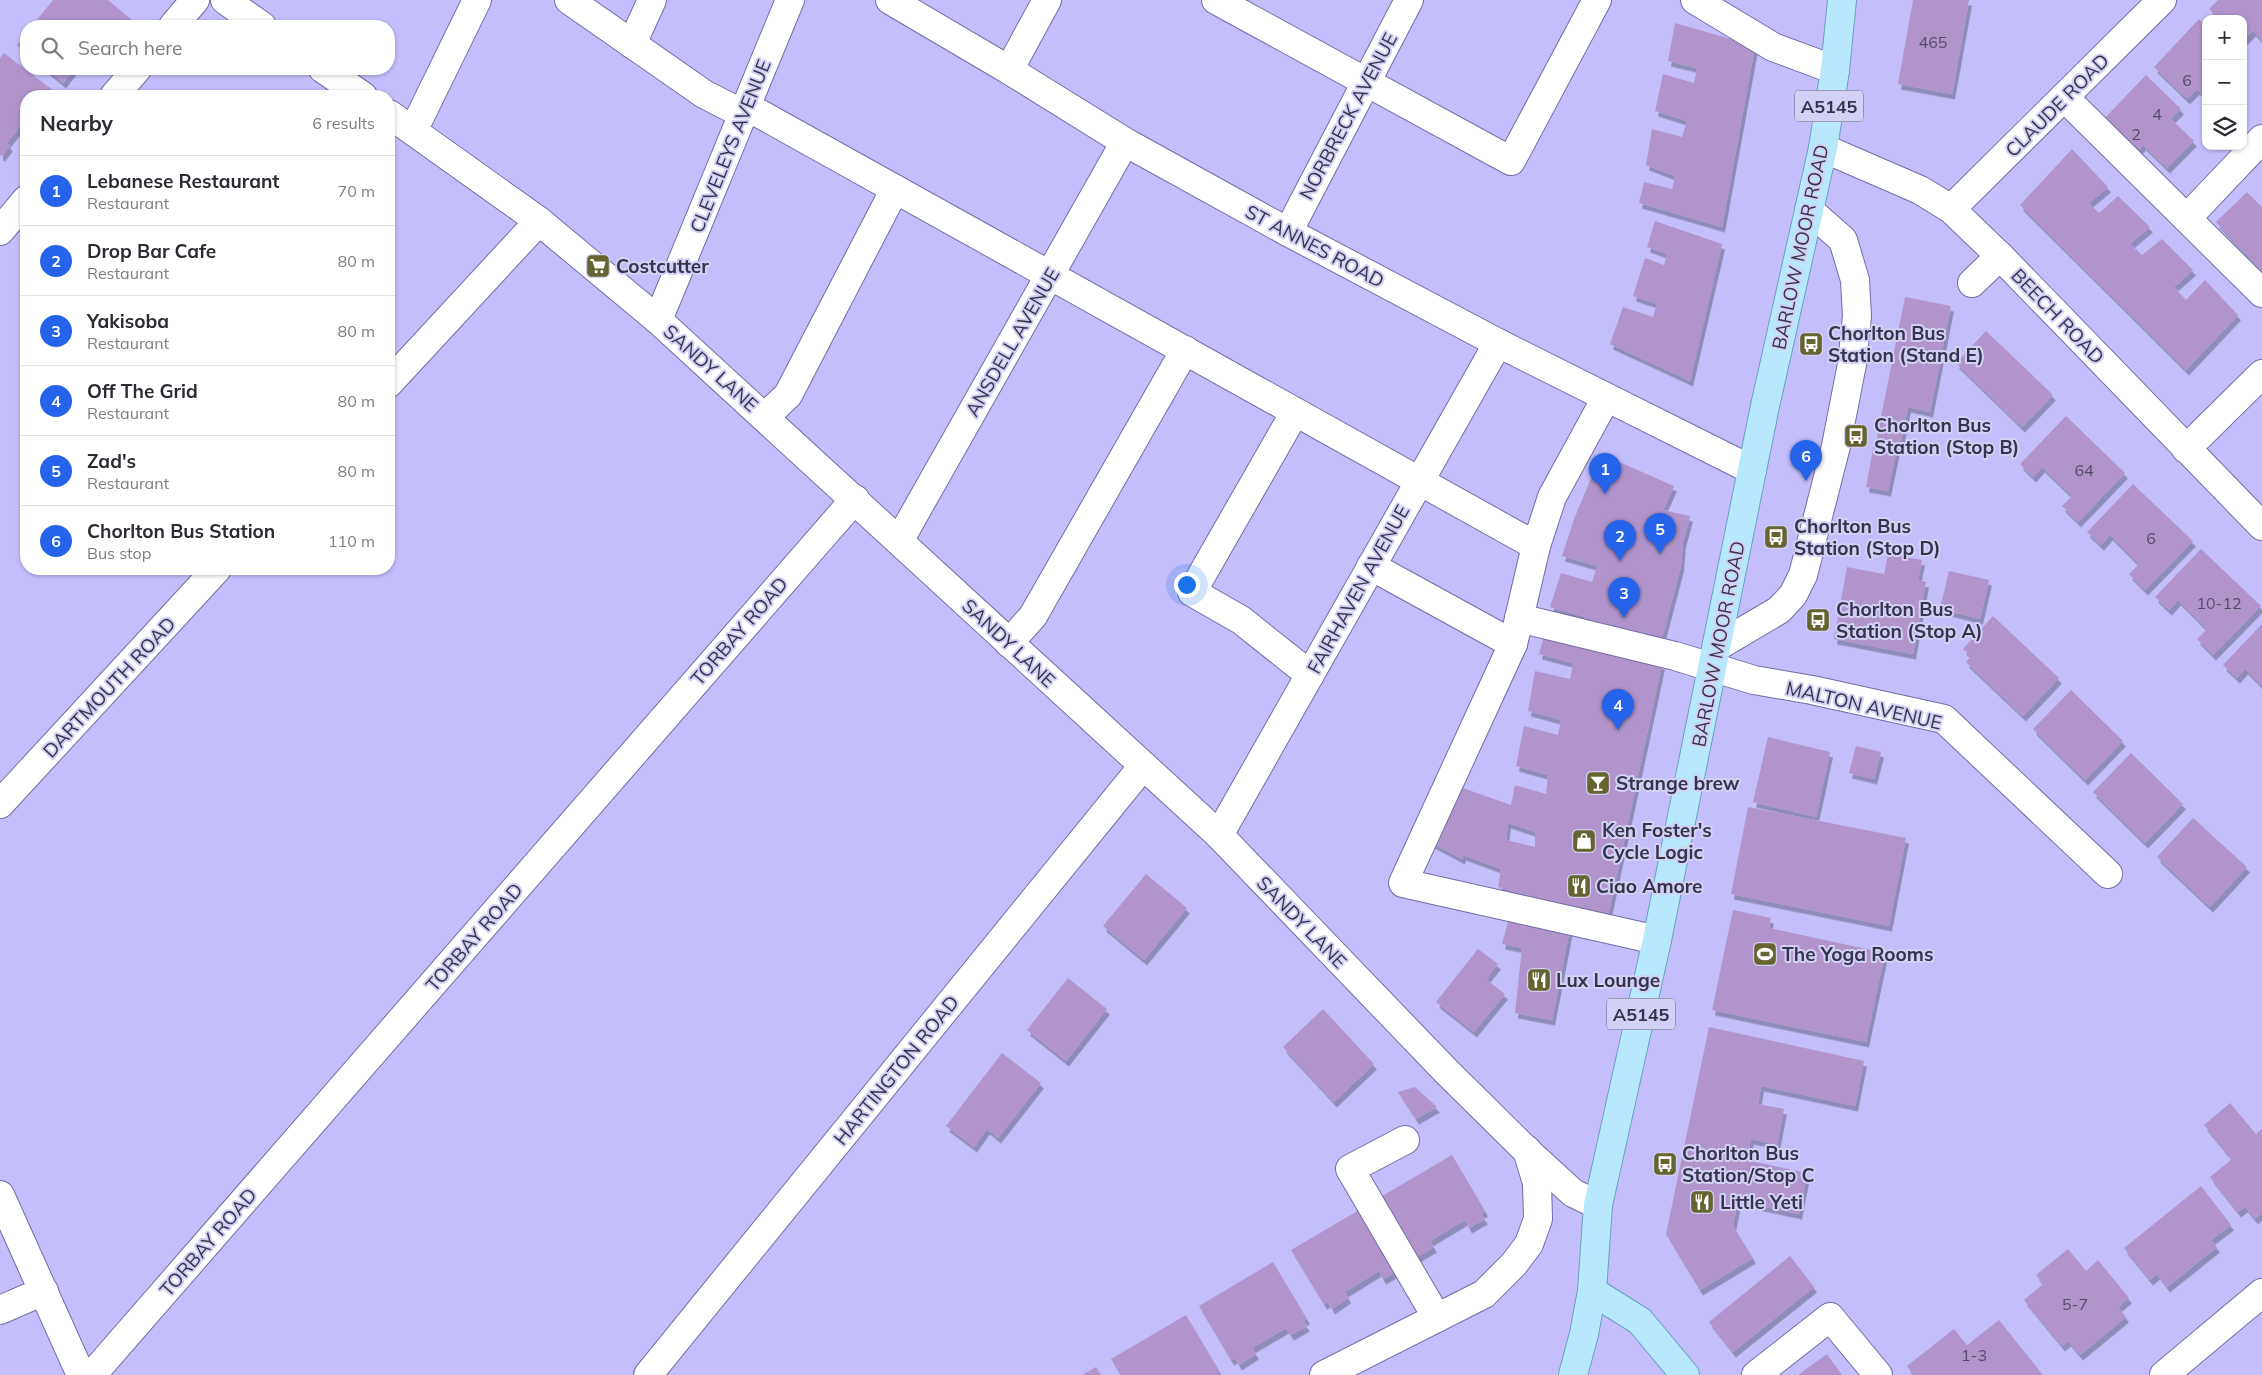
<!DOCTYPE html>
<meta charset="utf-8">
<style>
:root{--surface:#fff;--page:#f7f7f7;--text:#2b2b33;--muted:#7c7c81;--line:#e1e1e2;--accent:#2563eb}
body{margin:0;font-family:Mulish,sans-serif;background:var(--page);color:var(--text)}
.controls{position:absolute;right:15px;top:15px;display:grid;overflow:hidden;border-radius:10px;box-shadow:0 1px 4px #0004}
.controls button{width:45px;height:45px;display:grid;place-items:center;padding:0;border:0;border-bottom:1px solid var(--line);background:var(--surface);color:var(--text);font:25px sans-serif}
.you{position:absolute;left:1186px;top:584px;width:18px;height:18px;margin:-12px;border:4px solid #fff;border-radius:50%;background:#1a73e8;box-shadow:0 0 0 8px #1a73e833}
.badge{display:grid;place-items:center;width:32px;height:32px;border-radius:50%;background:var(--accent);color:#fff;font-size:16px;font-weight:700}
.pin{position:absolute;translate:-50% -41px;filter:drop-shadow(0 1px 2px #0008)}
.pin::after{content:'';position:absolute;top:26px;width:18px;height:15px;background:inherit;clip-path:polygon(0 0,100% 0,50% 100%)}
.list{margin:0;padding:0;list-style:none}
h2{display:flex;justify-content:space-between;align-items:center;height:65px;margin:0;padding:0 20px;font-size:21px}
h2 small{font-size:16px;font-weight:400;color:var(--muted)}
.list li{display:grid;grid-template-columns:32px 1fr auto;gap:15px;align-items:center;box-sizing:border-box;height:70px;padding:0 20px;border-top:1px solid var(--line)}
.list b{display:block;font-size:19px;white-space:nowrap}
.list p{margin:0;font-size:16px;white-space:nowrap;color:var(--muted)}
.list em{font-size:16px;font-style:normal;color:var(--muted)}
.icon{flex:none;width:28px;height:28px;fill:none;stroke:currentColor;stroke-width:2;stroke-linecap:round;stroke-linejoin:round}
.map{position:relative;flex:none;width:2262px;height:1375px;overflow:hidden}
.search{position:absolute;background:var(--surface);box-shadow:0 1px 4px #0004;left:20px;top:20px;width:375px;height:55px;display:flex;align-items:center;gap:12px;box-sizing:border-box;padding:0 18px;border-radius:20px;color:var(--muted);font-size:19px}
.panel{position:absolute;background:var(--surface);box-shadow:0 1px 4px #0004;left:20px;top:90px;width:375px;height:485px;border-radius:20px}
.map>svg:first-child{display:block}
.building{fill:#b194cc;fill-rule:evenodd;filter:url(#shadow)}
.lines{fill:none;stroke-linecap:round;stroke-linejoin:round}
.minor-casing{stroke:#726da5;stroke-width:30}
.major-casing{stroke:#6b9fbf;stroke-width:30}
.minor{stroke:#fff;stroke-width:28}
.major{stroke:#b8e8fe;stroke-width:28}
.labels{text-anchor:middle;dominant-baseline:central;stroke-width:4;stroke-linejoin:round;paint-order:stroke}
.number-label{font-size:16px;fill:#554c6c}
.shield{fill:#d2d0f5;stroke:#65637f;stroke-width:1}
.shield-label{font-size:18px;font-weight:bold;fill:#36344c}
.street-label{font-size:19px;fill:#36344c;stroke:#d2d0f5}
.poi-label{font-size:19px;font-weight:bold;fill:#36344c;stroke:#d2d0f5;text-anchor:start}
</style>
<div class="map">
<svg width="2262" height="1375" viewBox="0 0 2262 1375">
<defs>
<filter id="shadow"><feDropShadow dx="3" dy="5.5" stdDeviation="0" flood-color="#0004"/></filter>
</defs>
<rect width="100%" height="100%" fill="#c4bffc"/>
<g class="building">
<polygon points="53,0 108,0 133,21 128,26 32,26"/>
<polygon points="1913,0 1969,0 1952,94 1898,84"/>
<polygon points="2218,0 2262,0 2262,40 2253,31 2243,41 2243,19 2220,19 2209,9"/>
<polygon points="2199,19 2206,26 2206,98 2197,89 2187,99 2154,67"/>
<polygon points="1675,23 1755,46 1722,227 1639,203 1644,182 1672,189 1675,176 1646,165 1652,129 1682,137 1687,121 1655,111 1663,74 1694,83 1697,68 1668,61"/>
<polygon points="26,33 26,53 17,45"/>
<polygon points="4,53 54,91 50,96 26,96 26,119 7,143 10,146 2,156 0,155 0,58"/>
<polygon points="46,69 74,69 63,83"/>
<polygon points="2146,75 2181,109 2171,119 2194,141 2167,168 2143,145 2134,155 2100,123"/>
<polygon points="2072,149 2108,187 2089,203 2099,213 2118,196 2150,227 2130,244 2142,255 2162,239 2193,270 2174,287 2186,300 2205,280 2238,315 2186,370 2020,205"/>
<polygon points="2247,192 2262,207 2262,271 2216,222"/>
<polygon points="1655,221 1722,244 1690,381 1610,344 1623,307 1653,317 1657,304 1633,296 1645,258 1664,265 1667,254 1647,247"/>
<polygon points="1905,297 1951,306 1930,412 1908,407 1900,446 1876,442"/>
<polygon points="1986,331 2053,395 2022,427 1956,363"/>
<polygon points="2066,416 2125,473 2078,522 2062,506 2072,496 2042,467 2033,477 2020,464"/>
<polygon points="1874,444 1897,448 1888,491 1866,487"/>
<polygon points="1601,454 1674,486 1663,510 1690,516 1683,542 1681,566 1659,650 1581,627 1585,617 1550,607 1561,573 1592,582 1597,566 1562,556 1574,519"/>
<polygon points="2133,484 2193,541 2145,590 2129,574 2139,564 2110,535 2101,545 2087,532"/>
<polygon points="2201,549 2261,606 2213,655 2197,639 2207,629 2178,600 2169,610 2155,597"/>
<polygon points="1888,554 1922,560 1918,580 1926,582 1913,654 1834,639 1847,567 1884,574"/>
<polygon points="1949,571 1989,580 1980,619 1940,609"/>
<polygon points="1993,616 2059,678 2023,716 1966,662 1971,656 1963,649"/>
<polygon points="2262,624 2262,686 2245,669 2237,678 2223,665"/>
<path d="M1545 632 1662 664 1607 921 1524 905 1526 895 1498 887 1501 869 1463 855 1462 859 1430 842 1460 787 1511 805 1515 785 1546 794 1548 775 1516 766 1524 726 1558 735 1561 720 1528 711 1535 671 1570 679 1573 663 1539 654ZM1508 823 1535 832V847L1506 840Z"/>
<polygon points="2071,690 2123,741 2085,780 2033,729"/>
<polygon points="1768,737 1830,752 1816,817 1753,802"/>
<polygon points="1856,746 1881,752 1874,779 1849,773"/>
<polygon points="2131,753 2183,804 2145,843 2093,792"/>
<polygon points="1748,807 1906,838 1889,926 1731,894"/>
<polygon points="2193,818 2247,867 2210,907 2157,857"/>
<polygon points="1146,874 1187,908 1144,960 1103,926"/>
<polygon points="1733,910 1771,918 1769,928 1885,953 1866,1042 1712,1010"/>
<polygon points="1510,914 1570,928 1552,1020 1515,1013 1522,948 1502,944"/>
<polygon points="1478,949 1498,964 1486,979 1505,994 1474,1032 1436,1002"/>
<polygon points="1068,978 1107,1009 1066,1061 1027,1030"/>
<polygon points="1323,1009 1374,1064 1334,1102 1283,1047"/>
<polygon points="1709,1027 1864,1061 1855,1106 1761,1086 1758,1104 1784,1109 1777,1145 1751,1139 1746,1160 1807,1173 1799,1214 1738,1201 1733,1226 1753,1258 1700,1290 1666,1234"/>
<polygon points="1002,1053 1041,1083 998,1138 987,1129 974,1147 946,1126"/>
<polygon points="1415,1087 1437,1107 1416,1119 1398,1092"/>
<polygon points="2230,1103 2256,1134 2262,1129 2262,1213 2255,1219 2245,1207 2238,1212 2210,1177 2232,1159 2204,1125"/>
<polygon points="1452,1155 1485,1211 1481,1214 1485,1219 1469,1228 1465,1220 1430,1241 1434,1247 1417,1257 1377,1199"/>
<polygon points="2201,1186 2231,1225 2211,1240 2217,1247 2167,1287 2157,1274 2150,1280 2124,1248"/>
<polygon points="1366,1206 1399,1270 1383,1279 1379,1271 1345,1292 1348,1298 1332,1309 1328,1302 1324,1304 1291,1250"/>
<polygon points="2068,1249 2086,1271 2098,1260 2129,1298 2118,1307 2126,1317 2080,1355 2068,1341 2062,1346 2024,1300 2043,1284 2036,1275"/>
<polygon points="1790,1256 1814,1287 1733,1352 1709,1322"/>
<polygon points="1273,1262 1307,1319 1303,1321 1307,1326 1291,1335 1286,1328 1252,1348 1256,1354 1239,1365 1235,1358 1231,1360 1199,1306"/>
<polygon points="1186,1315 1220,1372 1217,1375 1121,1375 1111,1359"/>
<polygon points="1999,1320 2043,1375 1914,1375 1907,1366 1954,1329 1967,1345"/>
<polygon points="1827,1354 1842,1375 1798,1375"/>
<polygon points="1096,1367 1101,1375 1082,1375"/>
</g>
<g class="lines">
<defs>
<g id="minor">
<polyline points="225,0 262,26"/>
<polyline points="569,0 704,94 743,114"/>
<polyline points="890,0 1009,70 1125,142 1288,232 1498,343 1752,470"/>
<polyline points="1216,0 1511,161 1597,0"/>
<polyline points="1695,0 1773,47 1835,70"/>
<polyline points="173,26 195,0"/>
<polyline points="632,44 652,0"/>
<polyline points="323,69 363,96"/>
<polyline points="1009,70 1047,0"/>
<polyline points="114,96 137,69"/>
<polyline points="2064,97 2262,293"/>
<polyline points="746,106 1536,546 1552,497 1606,398"/>
<polyline points="389,114 539,221 658,320 1219,835 1446,1071 1526,1150 1573,1193 1598,1205"/>
<polyline points="413,131 477,0"/>
<polyline points="1823,148 1920,190 1951,209 2000,256 2262,526"/>
<polyline points="1951,209 2162,0"/>
<polyline points="2187,218 2262,139"/>
<polyline points="0,231 26,200"/>
<polyline points="1288,232 1409,0"/>
<polyline points="1972,283 2000,256"/>
<polyline points="658,320 790,0"/>
<polyline points="389,383 539,221"/>
<polyline points="1295,412 1192,592 1241,620 1310,675"/>
<polyline points="765,417 788,395 895,189"/>
<polyline points="2186,449 2262,374"/>
<polyline points="899,541 1125,142"/>
<polyline points="1536,546 1513,644 1403,883 1657,940"/>
<polyline points="1371,566 1513,644"/>
<polyline points="1519,618 1675,656 1754,680 1812,690 1944,719 2108,874"/>
<polyline points="1009,643 1033,616 1185,350"/>
<polyline points="1718,646 1779,610 1793,595 1803,575 1836,446 1852,364 1857,316 1855,280 1843,240 1809,210"/>
<polyline points="0,804 217,569"/>
<polyline points="1219,835 1498,343"/>
<polyline points="1405,1140 1350,1169 1437,1318"/>
<polyline points="0,1195 81,1375"/>
<polyline points="0,1310 44,1291"/>
<polyline points="92,1375 855,499"/>
<polyline points="648,1375 1143,766"/>
<polyline points="1324,1375 1484,1294 1514,1264 1529,1244 1538,1219 1537,1183 1527,1150"/>
<polyline points="1756,1375 1830,1317 1878,1375"/>
<polyline points="2164,1375 2262,1293"/>
</g>
<g id="major">
<polyline points="1592,1291 1640,1321 1685,1375"/>
<polyline points="1573,1375 1584,1334 1592,1291 1598,1205 1657,940 1765,406 1823,148 1835,70 1842,0"/>
</g>
</defs>
<use href="#minor" class="minor-casing"/>
<use href="#major" class="major-casing"/>
<use href="#minor" class="minor"/>
<use href="#major" class="major"/>
</g>
<defs>
<symbol id="supermarket-square" viewBox="-11 -11 22 22"><rect x="-9" y="-9" width="18" height="18" rx="4" fill="#656431" stroke="#d2d0f5"/><path d="M-6-5.5h2.5l.6 2H6L4.5 2H-2.5L-4.4-4H-6ZM-1.5 3.2a1.3 1.3 0 1 0 .1 0ZM3 3.2a1.3 1.3 0 1 0 .1 0Z" fill="#fff"/></symbol>
<symbol id="bus-square" viewBox="-11 -11 22 22"><rect x="-9" y="-9" width="18" height="18" rx="4" fill="#656431" stroke="#d2d0f5"/><path d="M-5-6H5V4H4V6H2V4H-2V6H-4V4H-5ZM-3.5-4V0h7V-4ZM-3.5 1.2v1.5H-2V1.2ZM2 1.2v1.5H3.5V1.2Z" fill="#fff"/></symbol>
<symbol id="bar-square" viewBox="-11 -11 22 22"><rect x="-9" y="-9" width="18" height="18" rx="4" fill="#656431" stroke="#d2d0f5"/><path d="M-6-5H6L.8 .8V4.5H3.5V6h-7V4.5H-.8V.8Z" fill="#fff"/></symbol>
<symbol id="shop-square" viewBox="-11 -11 22 22"><rect x="-9" y="-9" width="18" height="18" rx="4" fill="#656431" stroke="#d2d0f5"/><path d="M-5-2.5h2.3a2.7 3.5 0 0 1 5.4 0H5L5.5 6h-11ZM-1.5-2.5h3a1.5 2.3 0 0 0-3 0Z" fill="#fff"/></symbol>
<symbol id="restaurant-square" viewBox="-11 -11 22 22"><rect x="-9" y="-9" width="18" height="18" rx="4" fill="#656431" stroke="#d2d0f5"/><path d="M-5-6h1v4h1v-4h1v4h1v-4h1v5L-1.5 .5V6h-2V.5L-5-1ZM5-6V6H3V1.5H1.5Q1.5-4 5-6Z" fill="#fff"/></symbol>
<symbol id="stadium-square" viewBox="-11 -11 22 22"><rect x="-9" y="-9" width="18" height="18" rx="4" fill="#656431" stroke="#d2d0f5"/><path d="M0-5a6.5 5 0 1 0 0 10a6.5 5 0 1 0 0-10ZM-3.5-1.8h7v3.6h-7Z" fill="#fff"/></symbol>
</defs>
<g fill-rule="evenodd">
<use href="#supermarket-square" x="584" y="252" width="28" height="28"/>
<use href="#bus-square" x="1797" y="330" width="28" height="28"/>
<use href="#bus-square" x="1842" y="422" width="28" height="28"/>
<use href="#bus-square" x="1762" y="523" width="28" height="28"/>
<use href="#bus-square" x="1804" y="606" width="28" height="28"/>
<use href="#bar-square" x="1584" y="769" width="28" height="28"/>
<use href="#shop-square" x="1570" y="827" width="28" height="28"/>
<use href="#restaurant-square" x="1565" y="872" width="28" height="28"/>
<use href="#stadium-square" x="1751" y="940" width="28" height="28"/>
<use href="#restaurant-square" x="1525" y="966" width="28" height="28"/>
<use href="#bus-square" x="1651" y="1150" width="28" height="28"/>
<use href="#restaurant-square" x="1688" y="1188" width="28" height="28"/>
</g>
<g class="labels">
<g class="number-label">
<text x="1933" y="42">465</text>
<text x="2187" y="80">6</text>
<text x="2157" y="114">4</text>
<text x="2136" y="134">2</text>
<text x="2084" y="470">64</text>
<text x="2151" y="538">6</text>
<text x="2219" y="603">10-12</text>
<text x="2075" y="1304">5-7</text>
<text x="1974" y="1355">1-3</text>
</g>
<g class="shield">
<rect x="1795" y="90.5" width="68" height="31" rx="4"/>
<rect x="1607" y="998.5" width="68" height="31" rx="4"/>
</g>
<g class="shield-label">
<text x="1829" y="106">A5145</text>
<text x="1641" y="1014">A5145</text>
</g>
<g class="street-label">
<text transform="translate(2057 105) rotate(-45)">CLAUDE ROAD</text>
<text transform="translate(1348 116) rotate(-62)">NORBRECK AVENUE</text>
<text transform="translate(730 146) rotate(-68)">CLEVELEYS AVENUE</text>
<text transform="translate(1315 246) rotate(28)">ST ANNES ROAD</text>
<text transform="translate(1800 247) rotate(-78)">BARLOW MOOR ROAD</text>
<text transform="translate(2058 316) rotate(46)">BEECH ROAD</text>
<text transform="translate(1012 342) rotate(-60)">ANSDELL AVENUE</text>
<text transform="translate(711 368) rotate(42)">SANDY LANE</text>
<text transform="translate(1358 589) rotate(-61)">FAIRHAVEN AVENUE</text>
<text transform="translate(739 631) rotate(-49)">TORBAY ROAD</text>
<text transform="translate(1009 643) rotate(43)">SANDY LANE</text>
<text transform="translate(1718 644) rotate(-79)">BARLOW MOOR ROAD</text>
<text transform="translate(109 687) rotate(-47)">DARTMOUTH ROAD</text>
<text transform="translate(1864 705) rotate(13)">MALTON AVENUE</text>
<text transform="translate(1302 922) rotate(46)">SANDY LANE</text>
<text transform="translate(474 937) rotate(-49)">TORBAY ROAD</text>
<text transform="translate(896 1070) rotate(-51)">HARTINGTON ROAD</text>
<text transform="translate(208 1242) rotate(-49)">TORBAY ROAD</text>
</g>
<g class="poi-label">
<text x="616" y="266">Costcutter</text>
<text x="1828" y="333">Chorlton Bus<tspan x="1828" dy="22">Station (Stand E)</tspan></text>
<text x="1874" y="425">Chorlton Bus<tspan x="1874" dy="22">Station (Stop B)</tspan></text>
<text x="1794" y="526">Chorlton Bus<tspan x="1794" dy="22">Station (Stop D)</tspan></text>
<text x="1836" y="609">Chorlton Bus<tspan x="1836" dy="22">Station (Stop A)</tspan></text>
<text x="1616" y="783">Strange brew</text>
<text x="1602" y="830">Ken Foster's<tspan x="1602" dy="22">Cycle Logic</tspan></text>
<text x="1596" y="886">Ciao Amore</text>
<text x="1782" y="954">The Yoga Rooms</text>
<text x="1556" y="980">Lux Lounge</text>
<text x="1682" y="1153">Chorlton Bus<tspan x="1682" dy="22">Station/Stop C</tspan></text>
<text x="1720" y="1202">Little Yeti</text>
</g>
</g>
</svg>
<div class="controls">
<button>+</button>
<button>−</button>
<button><svg class="icon" aria-label="layers" viewBox="0 0 24 24"><path d="M12 4l9 5-9 5-9-5zM3 14l9 5 9-5"/></svg></button>
</div>
<div class="you"></div>
<div class="pin badge" style="left:1605px;top:494px">1</div>
<div class="pin badge" style="left:1620px;top:561px">2</div>
<div class="pin badge" style="left:1624px;top:618px">3</div>
<div class="pin badge" style="left:1618px;top:730px">4</div>
<div class="pin badge" style="left:1660px;top:554px">5</div>
<div class="pin badge" style="left:1806px;top:481px">6</div>
<div class="search"><svg class="icon" aria-label="search" viewBox="0 0 24 24"><circle cx="10" cy="10" r="6"/><path d="M15 15l6 6"/></svg>Search here</div>
<section class="panel">
<h2>Nearby<small>6 results</small></h2>
<ul class="list">
<li><span class="badge">1</span><div><b>Lebanese Restaurant</b><p>Restaurant</p></div><em>70 m</em></li>
<li><span class="badge">2</span><div><b>Drop Bar Cafe</b><p>Restaurant</p></div><em>80 m</em></li>
<li><span class="badge">3</span><div><b>Yakisoba</b><p>Restaurant</p></div><em>80 m</em></li>
<li><span class="badge">4</span><div><b>Off The Grid</b><p>Restaurant</p></div><em>80 m</em></li>
<li><span class="badge">5</span><div><b>Zad's</b><p>Restaurant</p></div><em>80 m</em></li>
<li><span class="badge">6</span><div><b>Chorlton Bus Station</b><p>Bus stop</p></div><em>110 m</em></li>
</ul>
</section>
</div>
